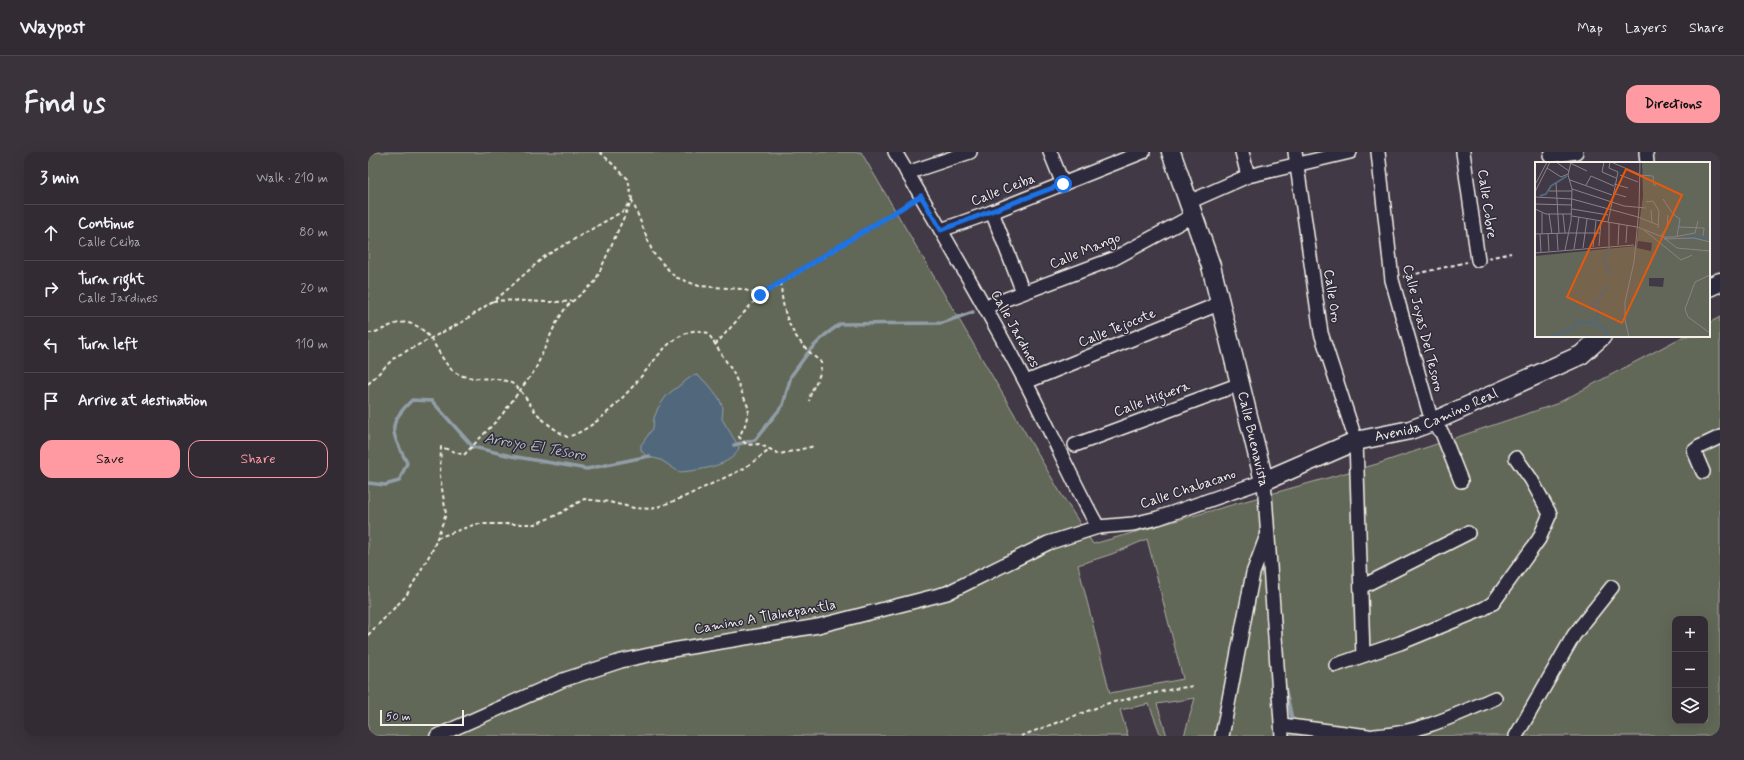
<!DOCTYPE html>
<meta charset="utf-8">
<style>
:root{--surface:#322b34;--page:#3a333c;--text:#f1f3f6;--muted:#a8a7ac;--line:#4d474f;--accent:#ff9aa2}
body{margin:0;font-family:Mynerve,sans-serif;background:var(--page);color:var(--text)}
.controls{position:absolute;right:12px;bottom:12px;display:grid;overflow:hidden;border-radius:8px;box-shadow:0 4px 16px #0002}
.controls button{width:36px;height:36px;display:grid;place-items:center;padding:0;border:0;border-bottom:1px solid var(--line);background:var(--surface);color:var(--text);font:20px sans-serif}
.scale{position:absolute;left:12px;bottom:10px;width:84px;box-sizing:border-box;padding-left:4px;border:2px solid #f4f1e8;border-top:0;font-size:11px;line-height:14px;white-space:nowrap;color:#f4f1e8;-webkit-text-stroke:3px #2f2a3d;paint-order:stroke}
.stop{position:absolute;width:12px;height:12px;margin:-9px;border:3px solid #1a73e8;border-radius:50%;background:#fff}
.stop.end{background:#1a73e8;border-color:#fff;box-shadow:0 1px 4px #0008}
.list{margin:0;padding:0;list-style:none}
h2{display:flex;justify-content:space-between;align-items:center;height:52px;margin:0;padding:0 16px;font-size:17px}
h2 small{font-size:13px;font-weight:400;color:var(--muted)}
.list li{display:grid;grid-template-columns:26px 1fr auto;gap:12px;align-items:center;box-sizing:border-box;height:56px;padding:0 16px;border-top:1px solid var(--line)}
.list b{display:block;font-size:15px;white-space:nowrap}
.list p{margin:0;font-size:13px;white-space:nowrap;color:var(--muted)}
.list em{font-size:13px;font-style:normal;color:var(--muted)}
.actions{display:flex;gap:8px;padding:12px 16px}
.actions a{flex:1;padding:9px 0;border:1px solid var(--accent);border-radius:12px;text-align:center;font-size:14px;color:var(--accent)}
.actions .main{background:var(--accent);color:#111}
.icon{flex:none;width:22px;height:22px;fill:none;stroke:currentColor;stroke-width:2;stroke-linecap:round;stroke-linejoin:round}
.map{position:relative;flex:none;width:1352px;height:584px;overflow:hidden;border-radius:12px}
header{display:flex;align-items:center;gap:24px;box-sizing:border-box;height:56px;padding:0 20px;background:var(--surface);border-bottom:1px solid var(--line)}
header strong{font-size:19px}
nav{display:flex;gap:22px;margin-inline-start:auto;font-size:14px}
.intro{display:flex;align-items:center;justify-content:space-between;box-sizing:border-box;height:96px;padding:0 24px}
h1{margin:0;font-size:28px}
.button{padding:10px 18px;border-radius:12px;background:var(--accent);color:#111;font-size:14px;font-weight:700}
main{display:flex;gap:24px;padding:0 24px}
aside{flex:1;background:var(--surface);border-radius:12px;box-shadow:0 4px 16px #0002}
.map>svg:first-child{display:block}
.green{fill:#626759;stroke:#abaca0;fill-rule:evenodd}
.water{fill:#51677c;stroke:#929ea7}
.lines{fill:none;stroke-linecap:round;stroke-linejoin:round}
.stream{stroke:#929ea7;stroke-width:3.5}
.street-casing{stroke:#f4f1e8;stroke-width:16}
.secondary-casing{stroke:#f4f1e8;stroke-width:21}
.path{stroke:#f4f1e8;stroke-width:2;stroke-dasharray:4 3;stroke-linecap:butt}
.street{stroke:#2f2a3d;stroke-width:13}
.secondary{stroke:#2f2a3d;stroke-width:18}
.route{stroke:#1a73e8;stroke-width:5}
.labels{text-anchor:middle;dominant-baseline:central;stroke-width:3;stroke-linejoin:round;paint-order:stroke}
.street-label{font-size:14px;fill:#f4f1e8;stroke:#2f2a3d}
.water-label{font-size:15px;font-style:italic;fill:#b3babd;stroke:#2f2a3d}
.inset-river{fill:none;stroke:#51677c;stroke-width:2}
.inset-road{fill:none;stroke:#898387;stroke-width:1}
.view{fill:#e8590c;fill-opacity:0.15;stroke:#e8590c;stroke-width:2}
.inset-edge{fill:none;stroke:#f4f1e8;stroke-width:2}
</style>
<header>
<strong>Waypost</strong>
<nav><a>Map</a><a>Layers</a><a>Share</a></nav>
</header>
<div class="intro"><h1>Find us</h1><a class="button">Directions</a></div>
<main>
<aside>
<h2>3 min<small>Walk · 210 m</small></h2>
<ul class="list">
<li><svg class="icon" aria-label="ahead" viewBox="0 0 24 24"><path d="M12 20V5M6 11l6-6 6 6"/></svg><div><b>Continue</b><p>Calle Ceiba</p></div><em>80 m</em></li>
<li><svg class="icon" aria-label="right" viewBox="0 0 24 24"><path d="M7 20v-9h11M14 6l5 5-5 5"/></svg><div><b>Turn right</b><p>Calle Jardines</p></div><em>20 m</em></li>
<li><svg class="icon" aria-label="left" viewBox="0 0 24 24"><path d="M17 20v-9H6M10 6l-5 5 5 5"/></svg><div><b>Turn left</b></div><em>110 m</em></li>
<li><svg class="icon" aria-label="arrive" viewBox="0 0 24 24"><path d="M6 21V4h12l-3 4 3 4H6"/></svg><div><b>Arrive at destination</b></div></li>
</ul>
<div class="actions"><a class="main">Save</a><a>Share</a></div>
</aside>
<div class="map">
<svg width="1352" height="584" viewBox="0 0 1352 584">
<rect width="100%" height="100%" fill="#423946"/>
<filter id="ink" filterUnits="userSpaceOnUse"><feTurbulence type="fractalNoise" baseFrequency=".025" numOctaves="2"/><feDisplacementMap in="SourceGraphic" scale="8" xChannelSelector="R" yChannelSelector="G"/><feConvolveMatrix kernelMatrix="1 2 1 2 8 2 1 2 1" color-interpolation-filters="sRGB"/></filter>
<g filter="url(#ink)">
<path class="green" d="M0 0H493L692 340 725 392 1009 312 1188 252 1316 184H1341V171L1352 165V584H816L827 546 789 552 799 584H793L781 552 752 558 760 584H0ZM779 387 815 527 742 541 710 413 744 402ZM1307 467H1337V569H1307Z"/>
<path class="water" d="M329 223 341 233 351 246 355 256 354 267 371 295C367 314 327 319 311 320L293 308 278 304 273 298V293L285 276 286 266 290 256 299 243 324 224Z"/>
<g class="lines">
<g class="stream">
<polyline points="366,293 387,288 415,253 423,224 442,198 457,183 472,172 574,171 605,160"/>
<path d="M0 331 17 333 31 329 39 311C24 280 17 274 44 248L64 249 105 295 143 304 219 317 281 304"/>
<polyline points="916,531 925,571"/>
</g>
<defs>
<g id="street">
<path d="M527 0C572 76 616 151 657 229 682 277 703 327 730 375"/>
<polyline points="682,0 695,32"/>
<polyline points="874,0 880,24"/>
<polyline points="927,0 953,181 988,289 995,503"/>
<polyline points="1010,0 1024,128 1064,270 1074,281 1093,329"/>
<polyline points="1095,0 1110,108"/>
<polyline points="1278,0 1279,11"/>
<polyline points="1182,4 1208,0"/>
<polyline points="539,21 602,0"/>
<polyline points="821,50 880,24 982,0"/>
<polyline points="624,60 655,140"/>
<polyline points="573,78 624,60 775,0"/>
<polyline points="617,155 745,107 826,63"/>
<polyline points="658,230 853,151"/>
<polyline points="707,293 872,232"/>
<polyline points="1335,320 1326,299 1331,295 1352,285"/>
<polyline points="993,435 1100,381"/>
<polyline points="968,513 1032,491 1115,457 1125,451 1171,387 1182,362 1163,327 1148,306"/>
<polyline points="914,573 1000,584"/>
<polyline points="69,584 195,528 253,509 304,498 450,474 579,441 680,391 730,375 765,372 790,366 896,329 914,584"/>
<polyline points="854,584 885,421 898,386"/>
<path d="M1006 584C1049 582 1088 563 1127 546"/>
<polyline points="1148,584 1206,483 1244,435"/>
</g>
<g id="secondary">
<path id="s1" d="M803 0 843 114 896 329 988 289 1042 278 1064 270 1213 203 1234 184"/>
<polyline points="1341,135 1352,130"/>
</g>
</defs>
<use href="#street" class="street-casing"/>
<use href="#secondary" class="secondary-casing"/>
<g class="path">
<polyline points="232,0 260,27 264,47"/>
<polyline points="264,48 285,101 307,125 331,134 374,137 392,143"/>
<polyline points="1120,106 1143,101"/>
<polyline points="1035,125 1099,110"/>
<path d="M413 130C414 166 425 188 453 210 454 228 444 231 441 249"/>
<path d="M125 149C151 147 177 152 204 149"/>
<path d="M0 181C14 181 25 168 40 171 63 175 69 203 83 217 100 233 126 221 145 232 155 239 159 249 166 258 176 270 186 277 199 285 229 277 261 240 280 216 292 201 304 184 325 179 329 178 336 180 340 181L365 220 381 257 377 273 371 285 379 293 391 292 412 302 447 294"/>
<polyline points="347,193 390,145 543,50"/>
<polyline points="0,232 27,205 96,169 132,144 177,104 255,59 262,50"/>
<polyline points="69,386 108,372 167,372 189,363 216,347 241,350 266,356 284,357 314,346 375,317 403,297"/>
<polyline points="0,483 38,444 65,397 78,362 72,324 73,295 96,303 133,264 167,218 187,173 198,155 227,130 264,47"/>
<polyline points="653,584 741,551 805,537 826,534"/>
</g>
<use href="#street" class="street"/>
<use href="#secondary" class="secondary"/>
</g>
</g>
<g class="lines" filter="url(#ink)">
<polyline class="route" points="392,143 553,44 573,78 695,32"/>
</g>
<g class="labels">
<g class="street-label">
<text transform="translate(635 38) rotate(-21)">Calle Ceiba</text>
<text transform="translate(1119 52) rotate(82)">Calle Cobre</text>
<text transform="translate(717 99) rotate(-22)">Calle Mango</text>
<text transform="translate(964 144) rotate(82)">Calle Oro</text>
<text transform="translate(749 176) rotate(-22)">Calle Tejocote</text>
<text transform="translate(1055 176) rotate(76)">Calle Joyas Del Tesoro</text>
<text transform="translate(647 177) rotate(61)">Calle Jardines</text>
<text transform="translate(784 247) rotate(-20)">Calle Higuera</text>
<text stroke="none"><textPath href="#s1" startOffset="527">Avenida Camino Real</textPath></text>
<text transform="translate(885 287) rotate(77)">Calle Buenavista</text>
<text transform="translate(820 337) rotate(-18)">Calle Chabacano</text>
<text transform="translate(397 465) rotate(-10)">Camino A Tlalnepantla</text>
</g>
<g class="water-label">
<text transform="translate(167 295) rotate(10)">Arroyo El Tesoro</text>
</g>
</g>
<g transform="translate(1167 10)">
<rect width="175" height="175" fill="#423946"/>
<path d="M107 0H175V175H0V94L101 84 108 34ZM103 79 117 81 116 89 102 86ZM114 116H129L128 125 114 124Z" fill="#626759" fill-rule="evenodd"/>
<path class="inset-river" d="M5 34 11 32 16 24 32 14M150 74 175 76M74 85 69 98 76 113M16 175 36 168 44 160 58 161M72 175 70 166 59 163 64 147 57 142 64 138 73 122"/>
<path class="inset-road" d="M21 0 34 9M33 0 52 9M69 0 67 10 81 16M76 0 104 12M12 6 26 15 33 12M85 13 103 20M104 13 118 14 119 23H121M35 18 77 33M1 21 12 0M21 21 24 71M79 22 93 26M51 23 56 14 79 24M37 27 89 44 111 46M14 29H37M0 30 15 0M78 31 91 35M0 35 37 37 103 55 123 63M128 37 138 52 145 57 142 74M111 40 118 39 124 49 123 66M0 42 37 43M0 47 11 52H37M37 47 73 53M116 48 117 61M14 52 17 72M28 52 30 71M37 54 102 65 128 75H139L160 71 163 59M73 60 83 10 74 6 75 0M144 65 169 66 168 74M109 68 146 98 157 93M22 71 23 88M34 71H65M0 72 33 71M5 72 6 90M7 72V51M13 72 14 89M126 74 132 65 133 53M128 75 142 86 175 89M129 77 159 76 175 80M91 81 92 63M83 83 84 61M64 84 66 59M74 84V60M58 85 61 59M48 86 52 57M39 87 44 55M30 88 36 59 37 27 33 13 36 0M0 91 99 83M175 113 160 120 150 147 153 155 175 171M94 175 90 158V140L99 100 104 47 105 0"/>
<path class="view" d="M91 7 147 33 87 161 32 135Z"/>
<rect width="175" height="175" class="inset-edge"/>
</g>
</svg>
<div class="controls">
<button>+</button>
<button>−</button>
<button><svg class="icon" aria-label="layers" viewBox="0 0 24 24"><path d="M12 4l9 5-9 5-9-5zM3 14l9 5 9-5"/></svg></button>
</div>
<div class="scale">50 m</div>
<div class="stop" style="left:695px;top:32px"></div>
<div class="stop end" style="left:392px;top:143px"></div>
</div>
</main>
